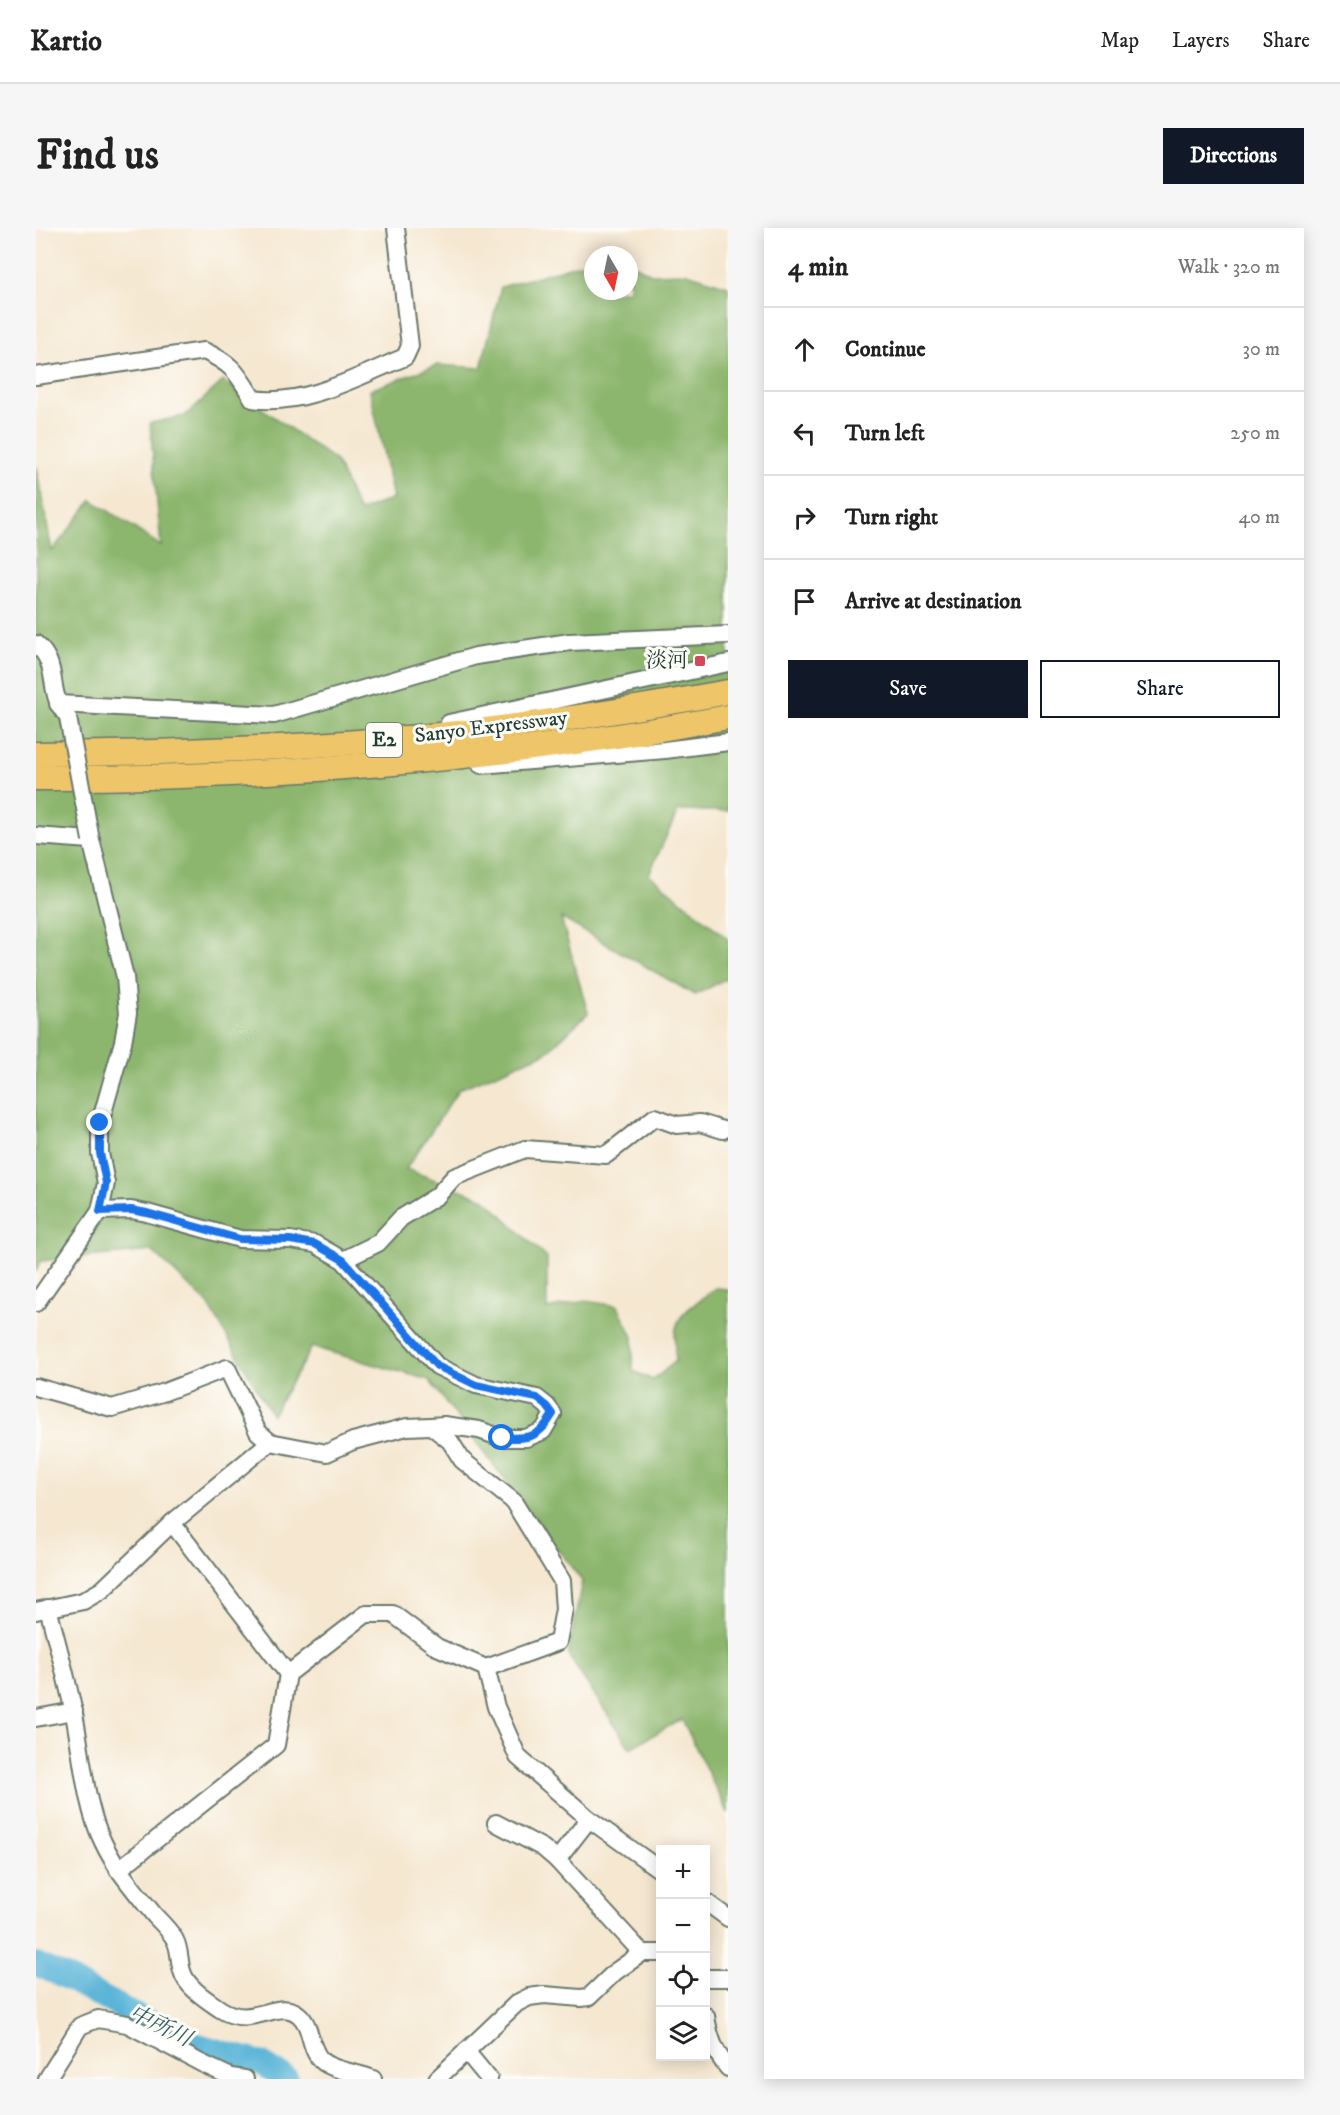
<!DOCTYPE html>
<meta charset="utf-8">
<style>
:root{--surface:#fff;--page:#f6f6f6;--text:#222;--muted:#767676;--line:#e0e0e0;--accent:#111827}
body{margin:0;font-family:"IM FELL DW Pica","Noto Serif JP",serif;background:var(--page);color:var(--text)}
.controls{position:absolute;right:18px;bottom:18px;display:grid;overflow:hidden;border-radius:0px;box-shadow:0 3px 15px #0003}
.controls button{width:54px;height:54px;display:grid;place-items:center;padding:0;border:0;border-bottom:2px solid var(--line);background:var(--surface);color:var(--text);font:30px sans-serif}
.compass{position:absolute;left:548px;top:18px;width:54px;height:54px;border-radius:50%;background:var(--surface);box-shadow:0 3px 15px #0003;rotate:171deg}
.stop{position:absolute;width:18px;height:18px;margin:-14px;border:4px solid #1a73e8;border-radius:50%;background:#fff}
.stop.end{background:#1a73e8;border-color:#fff;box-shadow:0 2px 6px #0008}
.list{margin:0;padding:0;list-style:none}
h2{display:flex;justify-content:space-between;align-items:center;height:78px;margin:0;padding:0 24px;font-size:26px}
h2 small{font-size:20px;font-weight:400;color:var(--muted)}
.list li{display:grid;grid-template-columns:39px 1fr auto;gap:18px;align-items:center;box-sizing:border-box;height:84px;padding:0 24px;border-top:2px solid var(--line)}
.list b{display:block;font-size:22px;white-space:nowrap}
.list em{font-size:20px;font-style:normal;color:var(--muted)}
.actions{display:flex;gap:12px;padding:18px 24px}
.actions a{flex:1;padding:14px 0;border:2px solid var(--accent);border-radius:0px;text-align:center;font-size:21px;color:var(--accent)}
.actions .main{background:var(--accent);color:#fff}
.icon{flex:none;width:33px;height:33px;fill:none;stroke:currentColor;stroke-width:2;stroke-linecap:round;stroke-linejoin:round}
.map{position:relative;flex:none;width:692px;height:1851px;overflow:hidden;border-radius:0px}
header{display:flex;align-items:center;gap:36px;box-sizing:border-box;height:84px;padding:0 30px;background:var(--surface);border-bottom:2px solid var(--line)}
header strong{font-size:28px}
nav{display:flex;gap:33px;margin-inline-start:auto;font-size:21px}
.intro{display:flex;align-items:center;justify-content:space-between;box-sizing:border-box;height:144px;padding:0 36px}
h1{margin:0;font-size:42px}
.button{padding:15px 27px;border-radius:0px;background:var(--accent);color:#fff;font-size:21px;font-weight:700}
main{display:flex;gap:36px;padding:0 36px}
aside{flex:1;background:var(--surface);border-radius:0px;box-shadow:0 3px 15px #0003}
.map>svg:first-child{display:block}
.forest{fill:#8cb66d;stroke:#567a50;stroke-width:1.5}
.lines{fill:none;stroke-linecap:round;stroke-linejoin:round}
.river{stroke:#59b4d7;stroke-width:24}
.minor-casing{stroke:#6a786b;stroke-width:20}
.highway-casing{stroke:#6a786b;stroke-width:27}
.minor{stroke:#fff;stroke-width:16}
.highway{stroke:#eec569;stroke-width:24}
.minor-bridge-casing{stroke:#6a786b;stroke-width:20;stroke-linecap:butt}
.minor-bridge{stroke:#fff;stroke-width:16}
.route{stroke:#1a73e8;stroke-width:8}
.poi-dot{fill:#d1495b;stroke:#fdfcf7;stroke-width:2}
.labels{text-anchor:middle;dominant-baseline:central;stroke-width:6;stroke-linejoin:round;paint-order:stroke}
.shield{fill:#fdfcf7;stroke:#62766e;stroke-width:1.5}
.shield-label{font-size:20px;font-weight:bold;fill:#1f3d34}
.poi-label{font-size:21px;fill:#1f3d34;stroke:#fdfcf7;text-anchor:end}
.street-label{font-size:21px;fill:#1f3d34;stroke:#fdfcf7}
.water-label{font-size:22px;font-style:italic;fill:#306165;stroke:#fdfcf7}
</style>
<header>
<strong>Kartio</strong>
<nav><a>Map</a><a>Layers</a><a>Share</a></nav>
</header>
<div class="intro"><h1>Find us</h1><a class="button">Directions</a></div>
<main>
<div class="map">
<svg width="692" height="1851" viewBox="0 0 692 1851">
<rect width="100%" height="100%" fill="#fdfcf7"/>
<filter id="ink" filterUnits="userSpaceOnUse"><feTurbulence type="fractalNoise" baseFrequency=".0167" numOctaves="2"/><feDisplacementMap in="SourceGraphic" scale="12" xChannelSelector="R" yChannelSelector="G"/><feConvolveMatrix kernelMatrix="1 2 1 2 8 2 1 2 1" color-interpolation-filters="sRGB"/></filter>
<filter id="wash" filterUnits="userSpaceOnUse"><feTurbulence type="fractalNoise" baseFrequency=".008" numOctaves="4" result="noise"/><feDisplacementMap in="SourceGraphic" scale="24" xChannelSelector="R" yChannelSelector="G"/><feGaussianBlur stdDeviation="1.35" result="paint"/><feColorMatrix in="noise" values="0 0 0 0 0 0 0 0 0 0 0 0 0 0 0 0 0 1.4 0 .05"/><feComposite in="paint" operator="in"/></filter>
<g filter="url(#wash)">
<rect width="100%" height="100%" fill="#f5e7d0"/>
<path class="forest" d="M557 32V63H593V34L615 46 651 45 692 58V583H642L613 646 692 711V750L659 767 525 690 552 785 511 824 423 861 370 941 449 971 511 1030V1081L549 1073 582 1078 597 1109V1143L617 1152 640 1133C634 1087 646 1087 679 1060L692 1061V1586L646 1491 594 1520 532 1427 546 1353 393 1152 276 1119 236 1187 172 1076 116 1023 5 1033 0 1044V238L16 323 56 272 125 318 114 195 149 188 187 153 300 233 323 284 357 270 334 162 401 137 445 140 465 59Z"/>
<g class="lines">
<polyline class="river" points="0,1736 29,1749 101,1788 159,1816 225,1835 251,1851"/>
</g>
</g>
<g filter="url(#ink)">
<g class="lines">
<defs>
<g id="minor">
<path d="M0 148 168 123C197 136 201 145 217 171 268 179 323 148 369 129L374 118 360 0"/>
<path d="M0 416C24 437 11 462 28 484"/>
<polyline points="22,476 238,487 440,428 534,414 692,407"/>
<polyline points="413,495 692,435"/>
<polyline points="445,537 629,522 692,514"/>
<polyline points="0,608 55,612 89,749 92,785 87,814 64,895 64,925 70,955 64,983 0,1075"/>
<polyline points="64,983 95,982 111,985 204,1011 254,1012 279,1016 307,1032 401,1138 440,1157 501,1170 511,1178 517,1186 507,1203 490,1210 466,1210 443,1202 408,1197 395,1198 414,1213 426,1232 477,1273 526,1353 528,1381 522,1414 450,1440 401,1419 357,1386 330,1386 252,1446 240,1517 82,1642"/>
<polyline points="307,1032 342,1015 365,990 401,968 418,949 489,921 570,927 619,889 641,897 664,895 687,902"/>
<polyline points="0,1159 76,1180 126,1165 191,1140 222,1204 234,1214 291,1225 317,1213 371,1199 395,1198"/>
<polyline points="136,1295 252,1446"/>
<path d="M12 1380C21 1415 31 1450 38 1486 46 1525 49 1578 67 1614 80 1642 100 1664 119 1688 126 1695 135 1704 139 1712 144 1721 143 1734 146 1743 150 1759 171 1772 184 1781 216 1802 241 1770 262 1786 277 1798 272 1820 286 1833 297 1843 322 1844 337 1851"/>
<polyline points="0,1383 47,1373 66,1362 136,1295 234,1214"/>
<polyline points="450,1440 460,1479 482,1529 553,1591 624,1642"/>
<polyline points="0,1490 38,1483"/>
<polyline points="460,1595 507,1620 521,1632 606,1725"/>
<polyline points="521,1632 553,1591"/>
<polyline points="670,1674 692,1690"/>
<polyline points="670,1750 692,1750"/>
<path d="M670 1788C673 1809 678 1823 692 1840"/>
<polyline points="430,1823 453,1851"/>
<polyline points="11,1851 44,1798 62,1791 91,1796 165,1835 195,1849 209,1851"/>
<polyline points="401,1851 481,1775 493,1769 508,1767 545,1770 553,1769 579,1744 606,1725 624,1725"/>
</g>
<g id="highway">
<path d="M0 526C141 525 282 520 422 505 513 495 603 480 692 464"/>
<path d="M0 550C232 551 464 532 692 489"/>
</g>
</defs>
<use href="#minor" class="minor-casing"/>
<use href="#highway" class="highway-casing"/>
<use href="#minor" class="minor"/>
<use href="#highway" class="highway"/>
<defs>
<polyline id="minor-bridge" points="32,490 55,612"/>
</defs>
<use href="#minor-bridge" class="minor-bridge-casing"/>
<use href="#minor-bridge" class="minor-bridge"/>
</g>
</g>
<g class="lines" filter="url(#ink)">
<path class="route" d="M64 895V925L70 955 64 983 95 982 111 985 204 1011 254 1012 279 1016 307 1032 401 1138 440 1157 501 1170 511 1178 517 1186C502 1211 494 1210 466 1210"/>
</g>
<rect class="poi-dot" x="658" y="427" width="12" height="12" rx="3"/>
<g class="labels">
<rect class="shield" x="330" y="495" width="36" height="34" rx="4.5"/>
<g class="shield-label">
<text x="348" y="512">E2</text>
</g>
<g class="poi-label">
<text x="652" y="433">淡河</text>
</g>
<g class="street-label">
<text transform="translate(455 499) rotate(-7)">Sanyo Expressway</text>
</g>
<g class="water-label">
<text transform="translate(124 1798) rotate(26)">中所川</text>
</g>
</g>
</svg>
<div class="controls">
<button>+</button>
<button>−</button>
<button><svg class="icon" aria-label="locate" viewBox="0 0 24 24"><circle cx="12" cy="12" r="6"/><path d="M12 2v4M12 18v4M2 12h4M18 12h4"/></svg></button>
<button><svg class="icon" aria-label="layers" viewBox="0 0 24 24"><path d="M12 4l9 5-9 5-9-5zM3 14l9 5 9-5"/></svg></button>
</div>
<svg class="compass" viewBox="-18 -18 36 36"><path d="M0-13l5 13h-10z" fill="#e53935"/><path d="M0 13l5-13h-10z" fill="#767676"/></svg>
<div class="stop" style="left:466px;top:1210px"></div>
<div class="stop end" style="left:64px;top:895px"></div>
</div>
<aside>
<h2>4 min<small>Walk · 320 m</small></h2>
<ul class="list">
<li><svg class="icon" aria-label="ahead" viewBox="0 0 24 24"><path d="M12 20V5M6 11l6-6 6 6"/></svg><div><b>Continue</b></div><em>30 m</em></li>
<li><svg class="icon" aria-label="left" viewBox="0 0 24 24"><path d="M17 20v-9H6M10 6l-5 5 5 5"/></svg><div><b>Turn left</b></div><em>250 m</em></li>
<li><svg class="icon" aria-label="right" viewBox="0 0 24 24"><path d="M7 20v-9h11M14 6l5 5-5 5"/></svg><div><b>Turn right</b></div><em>40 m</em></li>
<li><svg class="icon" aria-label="arrive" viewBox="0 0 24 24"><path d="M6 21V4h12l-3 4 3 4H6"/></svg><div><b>Arrive at destination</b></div></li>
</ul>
<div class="actions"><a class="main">Save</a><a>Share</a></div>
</aside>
</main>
